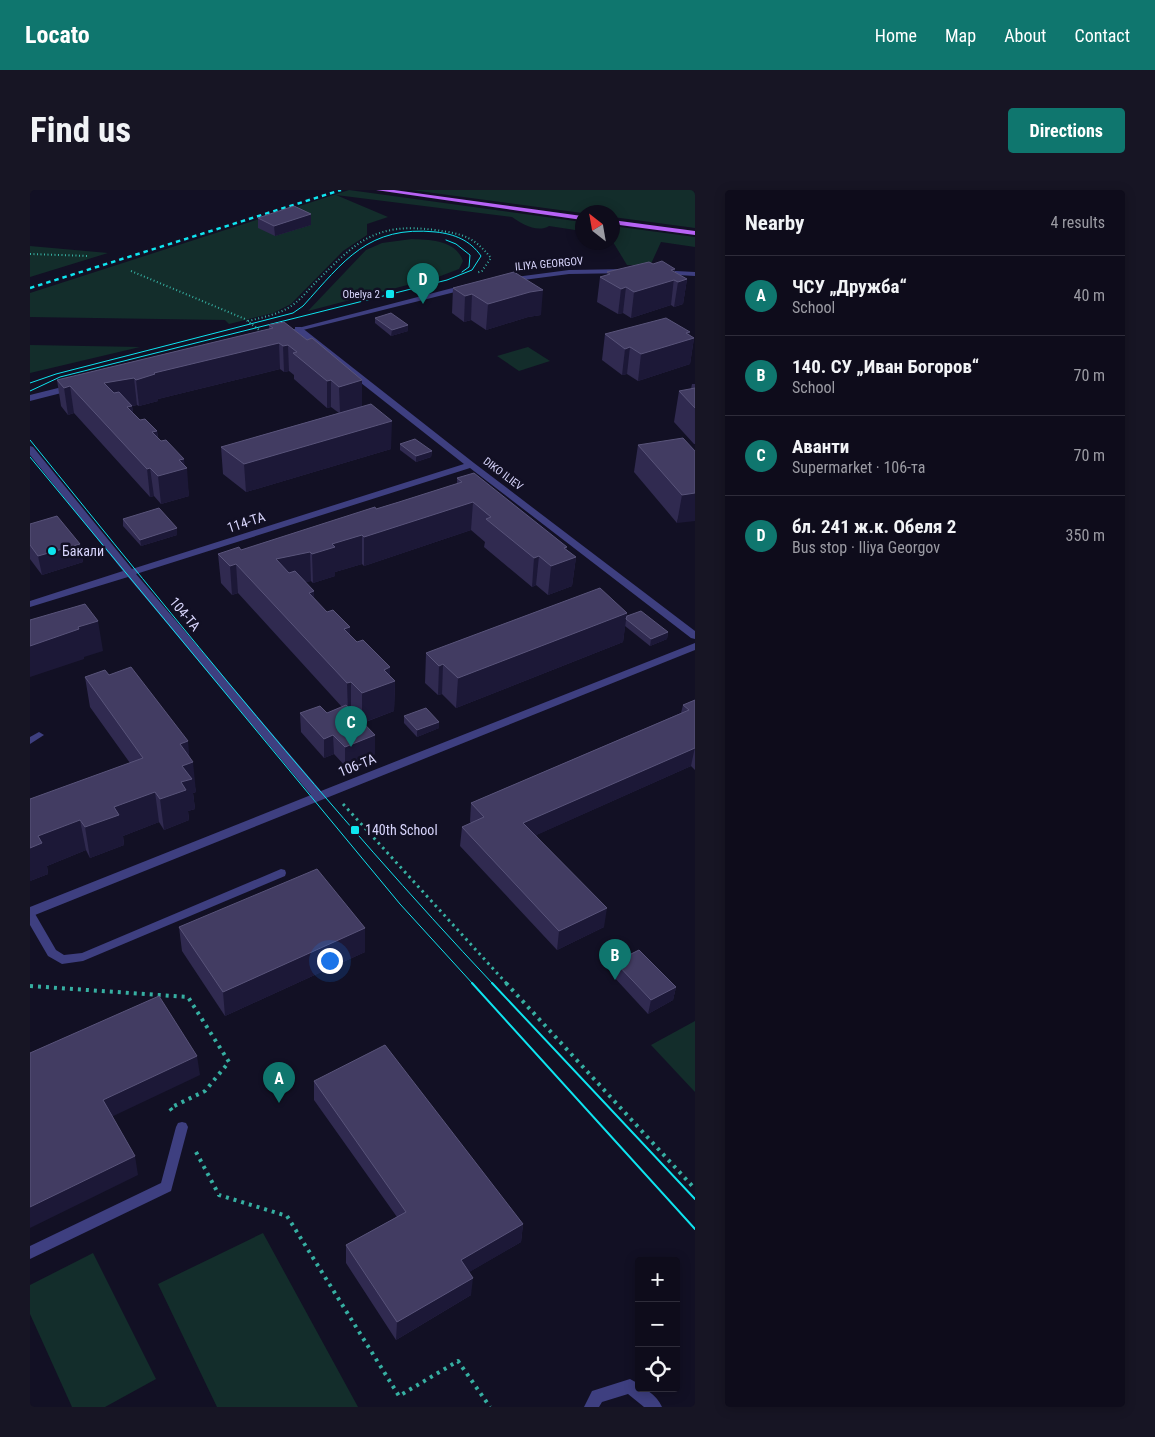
<!DOCTYPE html>
<meta charset="utf-8">
<style>
:root{--surface:#0e0c1b;--page:#171524;--text:#f1f3f6;--muted:#9b9ba3;--line:#2e2c3a;--accent:#0f766e}
body{margin:0;font-family:"Roboto Condensed",sans-serif;background:var(--page);color:var(--text)}
.controls{position:absolute;right:15px;bottom:15px;display:grid;overflow:hidden;border-radius:5px;box-shadow:0 2px 12px #0003}
.controls button{width:45px;height:45px;display:grid;place-items:center;padding:0;border:0;border-bottom:1px solid var(--line);background:var(--surface);color:var(--text);font:25px sans-serif}
.compass{position:absolute;left:545px;top:15px;width:45px;height:45px;border-radius:50%;background:var(--surface);box-shadow:0 2px 12px #0003;rotate:329deg}
.you{position:absolute;left:299px;top:770px;width:18px;height:18px;margin:-12px;border:4px solid #fff;border-radius:50%;background:#1a73e8;box-shadow:0 0 0 8px #1a73e833}
.badge{display:grid;place-items:center;width:32px;height:32px;border-radius:50%;background:var(--accent);color:#fff;font-size:16px;font-weight:700}
.pin{position:absolute;translate:-50% -41px;filter:drop-shadow(0 1px 2px #0008)}
.pin::after{content:'';position:absolute;top:26px;width:18px;height:15px;background:inherit;clip-path:polygon(0 0,100% 0,50% 100%)}
.list{margin:0;padding:0;list-style:none}
h2{display:flex;justify-content:space-between;align-items:center;height:65px;margin:0;padding:0 20px;font-size:21px}
h2 small{font-size:16px;font-weight:400;color:var(--muted)}
.list li{display:grid;grid-template-columns:32px 1fr auto;gap:15px;align-items:center;box-sizing:border-box;height:80px;padding:0 20px;border-top:1px solid var(--line)}
.list b{display:block;font-size:19px;white-space:nowrap}
.list p{margin:0;font-size:16px;white-space:nowrap;color:var(--muted)}
.list em{font-size:16px;font-style:normal;color:var(--muted)}
.icon{flex:none;width:28px;height:28px;fill:none;stroke:currentColor;stroke-width:2;stroke-linecap:round;stroke-linejoin:round}
.map{position:relative;flex:none;width:665px;height:1217px;overflow:hidden;border-radius:5px}
header{display:flex;align-items:center;gap:30px;box-sizing:border-box;height:70px;padding:0 25px;background:var(--accent);color:#fff}
header strong{font-size:24px}
nav{display:flex;gap:28px;margin-inline-start:auto;font-size:18px}
.intro{display:flex;align-items:center;justify-content:space-between;box-sizing:border-box;height:120px;padding:0 30px}
h1{margin:0;font-size:35px}
.button{padding:12px 22px;border-radius:5px;background:var(--accent);color:#fff;font-size:18px;font-weight:700}
main{display:flex;gap:30px;padding:0 30px}
aside{flex:1;background:var(--surface);border-radius:5px;box-shadow:0 2px 12px #0003}
.map>svg:first-child{display:block}
.green{fill:#132d2b}
.lines{fill:none;stroke-linecap:round;stroke-linejoin:round}
.path-far2{stroke:#36afa2;stroke-width:2;stroke-dasharray:1 2.5;stroke-linecap:butt}
.path-far1{stroke:#36afa2;stroke-width:3;stroke-dasharray:2.5 4;stroke-linecap:butt}
.path{stroke:#36afa2;stroke-width:4;stroke-dasharray:3 5;stroke-linecap:butt}
.service{fill:#3e3f80;fill-rule:evenodd}
.minor{fill:#3e3f80;fill-rule:evenodd}
.tertiary{fill:#3e3f80;fill-rule:evenodd}
.primary{fill:#b863f6;fill-rule:evenodd}
.tram-far1{stroke:#0ee4ef;stroke-width:1}
.tram{stroke:#0ee4ef;stroke-width:2}
.rail{stroke:#0ee4ef;stroke-width:2.5;stroke-dasharray:4.5 4;stroke-linecap:butt}
.wall{fill:#302a50}
.shaded-wall{fill:#1c1837}
.building{fill:#423c62;stroke:#59547a}
.poi-dot{fill:#0ee4ef;stroke:#121024;stroke-width:2}
.labels{text-anchor:middle;dominant-baseline:central;stroke-width:5;stroke-linejoin:round;paint-order:stroke}
.far-street-label{font-size:11px;fill:#d8d5fc;stroke:#121024}
.far-poi-label{font-size:11px;fill:#d8d5fc;stroke:#121024;text-anchor:end}
.street-label{font-size:14px;fill:#d8d5fc;stroke:#121024}
.poi-label{font-size:14px;fill:#d8d5fc;stroke:#121024;text-anchor:start}
</style>
<header>
<strong>Locato</strong>
<nav><a>Home</a><a>Map</a><a>About</a><a>Contact</a></nav>
</header>
<div class="intro"><h1>Find us</h1><a class="button">Directions</a></div>
<main>
<div class="map">
<svg width="665" height="1217" viewBox="0 0 665 1217">
<rect width="100%" height="100%" fill="#121024"/>
<g class="green">
<path d="M319 0 552 32V41L519 36C507 43 492 34 482 27L306 5 358 27 337 34V45L313 61 261 114 243 123 199 134 195 130 0 127V103Z"/>
<polygon points="381,0 665,0 665,38 583,27 582,22 552,23"/>
<polygon points="583,36 665,47 665,57 631,52 620,76 597,75 583,52"/>
<path d="M382 49C400 50 426 50 433 71L429 79 408 87 278 121 336 60 352 53Z"/>
<polygon points="0,56 78,63 0,87"/>
<polygon points="0,155 110,157 0,183"/>
<polygon points="498,157 520,171 489,181 467,166"/>
<polygon points="665,831 665,902 621,855"/>
<polygon points="233,1043 328,1217 187,1217 128,1094"/>
<polygon points="63,1063 126,1189 75,1217 42,1217 0,1124 0,1095"/>
</g>
<g class="lines">
<g class="path-far2">
<polyline points="0,64 58,66"/>
<polyline points="101,81 215,129 233,143"/>
<path d="M218 131C234 127 251 124 264 114 272 108 279 99 286 92 326 52 345 32 405 40 433 44 443 46 461 68L452 81 446 83"/>
</g>
<polyline class="path-far1" points="313,614 477,794"/>
<g class="path">
<polyline points="476,793 665,999"/>
<polyline points="0,796 158,807 199,872 175,901 140,918 143,922"/>
<polyline points="166,962 189,1005 257,1026 369,1206 428,1171 460,1217"/>
</g>
<g class="service">
<polygon points="9,542 14,545 0,554 0,547"/>
<polygon points="251,679 255,680 256,683 255,686 53,771 32,774 18,766 0,735 0,721 4,722 26,760 34,765 52,763"/>
<polygon points="152,932 156,933 158,937 141,1001 0,1069 0,1056 131,993 146,937 148,933"/>
<path d="M600 1189 609 1194V1198C618 1198 629 1209 632 1217H614L598 1204 572 1212 569 1217H554L562 1201Z"/>
</g>
<polygon class="minor" points="265,137 271,137 444,273 665,441 665,449 661,448 440,278 106,384 291,601 665,453 665,460 0,727 0,717 281,605 98,387 0,417 0,411 93,381 0,265 0,256 3,257 102,379 434,274 265,141"/>
<g class="tertiary">
<polygon points="597,79 601,81 600,83 539,84 478,92 474,90 478,88 539,80"/>
<polygon points="627,80 665,82 665,86 630,84 627,84"/>
<polygon points="438,94 442,96 441,98 249,146 245,144"/>
<polygon points="44,194 48,197 47,199 0,211 0,205"/>
</g>
<g class="primary">
<polygon points="346,0 364,0 552,26 552,30"/>
<polygon points="582,30 665,41 665,45 582,34"/>
</g>
<g class="tram-far1">
<polyline points="416,50 426,54 440,65 439,77 432,82"/>
<path d="M0 193 26 184 263 123 273 116C314 71 338 35 406 42 424 44 440 50 451 66L442 80 417 90 30 187 0 201"/>
<path d="M0 250C150 435 300 621 463 794"/>
<polyline points="0,267 370,714 443,794"/>
</g>
<g class="tram">
<polyline points="442,793 665,1039"/>
<polyline points="462,793 665,1009"/>
</g>
<polyline class="rail" points="0,98 311,0"/>
</g>
<g class="wall">
<polygon points="228,28 281,35 245,46 228,38"/>
<polygon points="623,74 645,79 645,82 657,89 653,114 644,117 641,115 601,128 593,123 588,124 567,112 570,87 577,85 577,82"/>
<polygon points="423,98 511,125 498,127 456,140 441,130 434,132 422,123"/>
<polygon points="345,128 378,135 378,141 361,146 345,133"/>
<polygon points="239,135 277,150 332,190 332,217 361,259 216,302 193,284 191,257 309,223 301,217 297,218 264,189 264,185 259,181 254,182 250,179 128,209 128,211 109,216 107,215 102,216 103,223 110,230 127,241 128,248 155,276 159,306 131,314 124,306 120,307 44,223 38,225 31,216 27,190 239,139"/>
<polygon points="575,144 660,145 664,148 660,174 608,191 597,184 592,185 572,170"/>
<polygon points="662,194 665,194 665,254 664,254 644,232 649,201 661,199"/>
<polygon points="370,254 402,261 401,267 386,272 370,260"/>
<polygon points="608,255 665,261 647,333 604,282"/>
<polygon points="427,288 536,359 546,367 542,396 518,405 506,395 502,397 454,357 455,352 441,340 334,376 332,374 305,382 305,386 283,393 281,391 275,392 285,409 297,422 320,437 320,445 327,452 360,477 360,486 365,491 364,521 333,533 345,564 315,576 304,564 294,568 271,542 270,523 297,523 312,517 208,403 202,405 191,393 188,364 211,360 346,319 427,294"/>
<polygon points="93,329 147,338 147,345 111,356 93,336"/>
<polygon points="0,334 50,354 53,372 12,385 0,369"/>
<polygon points="597,423 597,426 638,442 637,449 620,456 595,436 593,452 426,518 412,504 408,505 395,493 396,463"/>
<polygon points="79,485 159,567 166,602 163,603 165,619 158,621 159,630 134,640 129,632 93,646 94,655 60,668 56,660 17,676 18,684 0,691 100,573 60,517 55,487"/>
<polygon points="665,510 665,580 661,576 506,645 574,737 527,760 430,656 432,637 441,633 440,632 441,613 651,523 653,515"/>
<polygon points="374,526 409,532 409,538 387,547 374,533"/>
<polygon points="149,737 335,738 335,762 195,826 152,761"/>
<polygon points="585,772 646,797 643,810 618,824 583,786"/>
<polygon points="284,891 493,1034 491,1052 439,1082 441,1105 366,1150 316,1073 316,1055 367,1027 284,910"/>
</g>
<g class="shaded-wall">
<polygon points="281,24 281,35 245,46 244,36"/>
<polygon points="645,79 641,115 601,128 604,102 641,80"/>
<polygon points="657,89 653,114 644,117 648,92"/>
<polygon points="596,97 593,123 588,124 591,99"/>
<polygon points="513,100 511,125 498,127 456,140 458,114 500,102"/>
<polygon points="442,104 441,130 434,132 435,106"/>
<polygon points="378,135 378,141 361,146 362,140"/>
<polygon points="660,142 659,150 664,148 660,174 608,191 611,164"/>
<polygon points="249,153 250,179 128,209 128,211 109,216 106,190 124,183"/>
<polygon points="258,155 259,181 254,182 253,156"/>
<polygon points="600,157 597,184 592,185 595,159"/>
<polygon points="104,188 107,215 78,220 74,193"/>
<polygon points="301,190 301,217 297,218 297,191"/>
<polygon points="332,190 332,217 310,223 309,197"/>
<polygon points="40,196 44,223 38,225 34,198"/>
<polygon points="102,216 106,243 97,217"/>
<polygon points="362,231 361,259 216,302 214,274"/>
<polygon points="127,241 130,268 122,242"/>
<polygon points="402,261 401,267 386,272 386,266"/>
<polygon points="154,269 155,278 157,278 159,306 131,314 128,286 149,270"/>
<polygon points="120,278 124,306 120,307 117,279"/>
<polygon points="665,303 665,331 647,333 652,305"/>
<polygon points="443,312 441,340 334,376 334,347"/>
<polygon points="147,338 147,345 111,356 110,350"/>
<polygon points="332,345 332,374 305,382 305,386 283,393 282,364 302,354"/>
<polygon points="50,354 53,372 12,385 8,366"/>
<polygon points="537,357 535,371 546,367 542,396 518,405 521,376 534,358"/>
<polygon points="280,362 281,391 247,398 246,369"/>
<polygon points="509,366 506,395 502,397 504,368"/>
<polygon points="206,374 208,403 202,405 200,376"/>
<polygon points="284,401 285,430 279,403"/>
<polygon points="597,423 593,452 426,518 428,488"/>
<polygon points="68,431 73,461 54,467 54,469 0,487 0,455 48,437"/>
<polygon points="320,437 320,466 314,439"/>
<polygon points="638,442 637,449 620,456 621,449"/>
<polygon points="413,474 412,504 408,505 409,476"/>
<polygon points="360,477 360,493 365,491 364,521 332,533 332,503 354,480"/>
<polygon points="321,492 321,522 318,523 317,493"/>
<polygon points="409,532 409,538 387,547 387,540"/>
<polygon points="303,545 304,564 294,568 294,549"/>
<polygon points="345,545 345,564 315,576 315,557"/>
<polygon points="158,551 160,573 163,572 166,602 163,603 165,619 158,621 159,630 134,640 130,609 151,592 150,554"/>
<polygon points="665,557 661,576 491,652 493,633"/>
<polygon points="125,602 129,632 93,646 94,655 60,668 55,637 84,617"/>
<polygon points="50,630 56,660 17,676 18,684 0,691 0,658 8,646"/>
<polygon points="577,718 574,737 527,760 529,741"/>
<polygon points="335,738 335,762 195,826 193,802"/>
<polygon points="646,797 643,810 618,824 621,810"/>
<polygon points="167,866 170,885 77,929 73,910"/>
<polygon points="105,966 108,985 0,1038 0,1017"/>
<polygon points="493,1034 491,1052 429,1088 431,1070"/>
<polygon points="443,1088 441,1105 366,1150 367,1132"/>
</g>
<g class="building">
<polygon points="264,16 281,24 244,36 228,28"/>
<polygon points="632,71 645,79 641,80 657,89 648,92 644,90 604,102 596,97 591,99 570,87 580,84 577,82 619,72 623,74"/>
<polygon points="484,82 513,100 500,102 458,114 442,104 435,106 423,98"/>
<polygon points="361,123 378,135 362,140 345,128"/>
<polygon points="636,128 660,142 656,143 664,148 611,164 600,157 595,159 575,144"/>
<polygon points="254,132 277,150 282,148 332,190 309,197 301,190 297,191 263,163 267,162 258,155 253,156 249,153 124,183 125,184 106,190 104,188 74,193 84,203 89,202 102,216 97,217 110,230 115,229 127,241 122,242 131,251 136,250 154,269 149,270 157,278 128,286 120,278 117,279 40,196 34,198 27,190 243,138 239,135"/>
<polygon points="665,198 665,218 649,201"/>
<polygon points="341,214 362,231 214,274 191,257"/>
<polygon points="653,248 665,261 665,303 652,305 608,255"/>
<polygon points="385,249 402,261 386,266 370,254"/>
<polygon points="444,283 537,357 534,358 546,367 521,376 509,366 504,368 456,329 461,327 443,312 334,347 332,345 302,354 305,357 282,364 280,362 246,369 259,383 265,381 284,401 279,403 297,422 303,420 320,437 314,439 327,452 333,450 360,477 354,480 365,491 332,503 321,492 317,493 206,374 200,376 188,364 209,357 211,360 345,317 346,319 369,312 432,292 427,288"/>
<polygon points="129,318 147,338 110,350 93,329"/>
<polygon points="27,326 50,354 8,366 0,355 0,334"/>
<polygon points="570,398 597,423 428,488 413,474 409,476 396,463"/>
<polygon points="55,414 68,431 48,437 49,439 0,456 0,430"/>
<polygon points="611,421 638,442 621,449 596,429 597,426"/>
<polygon points="101,477 158,551 150,554 163,572 152,576 162,589 151,592 156,600 130,609 125,602 84,617 89,625 55,637 50,630 8,646 12,653 0,658 0,609 113,568 55,487 75,480 79,485"/>
<polygon points="665,510 665,558 493,633 577,718 529,741 432,637 454,627 441,613 659,520 653,515"/>
<polygon points="316,515 345,545 315,557 303,545 294,549 270,523 290,516 297,523"/>
<polygon points="396,518 409,532 387,540 374,526"/>
<polygon points="287,679 335,738 193,802 149,737"/>
<polygon points="609,760 646,797 621,810 585,772"/>
<polygon points="129,806 167,866 73,910 105,966 0,1017 0,863"/>
<polygon points="355,855 493,1034 431,1070 443,1088 367,1132 316,1055 376,1022 284,891"/>
</g>
<g class="poi-dot">
<rect x="355" y="99" width="10" height="10" rx="2.5"/>
<circle cx="22" cy="361" r="5"/>
<rect x="320" y="635" width="10" height="10" rx="2.5"/>
</g>
<g class="labels">
<g class="far-street-label">
<text transform="translate(519 74) rotate(-5)">ILIYA GEORGOV</text>
<text transform="translate(473 284) rotate(37)">DIKO ILIEV</text>
</g>
<g class="far-poi-label">
<text x="350" y="104">Obelya 2</text>
</g>
<g class="street-label">
<text transform="translate(216 332) rotate(-18)">114-ТА</text>
<text transform="translate(155 424) rotate(50)">104-ТА</text>
<text transform="translate(327 575) rotate(-22)">106-ТА</text>
</g>
<g class="poi-label">
<text x="32" y="361">Бакали</text>
<text x="335" y="640">140th School</text>
</g>
</g>
</svg>
<div class="controls">
<button>+</button>
<button>−</button>
<button><svg class="icon" aria-label="locate" viewBox="0 0 24 24"><circle cx="12" cy="12" r="6"/><path d="M12 2v4M12 18v4M2 12h4M18 12h4"/></svg></button>
</div>
<svg class="compass" viewBox="-18 -18 36 36"><path d="M0-13l5 13h-10z" fill="#e53935"/><path d="M0 13l5-13h-10z" fill="#9b9ba3"/></svg>
<div class="you"></div>
<div class="pin badge" style="left:249px;top:913px">A</div>
<div class="pin badge" style="left:585px;top:790px">B</div>
<div class="pin badge" style="left:321px;top:557px">C</div>
<div class="pin badge" style="left:393px;top:114px">D</div>
</div>
<aside>
<h2>Nearby<small>4 results</small></h2>
<ul class="list">
<li><span class="badge">A</span><div><b>ЧСУ „Дружба“</b><p>School</p></div><em>40 m</em></li>
<li><span class="badge">B</span><div><b>140. СУ „Иван Богоров“</b><p>School</p></div><em>70 m</em></li>
<li><span class="badge">C</span><div><b>Аванти</b><p>Supermarket · 106-та</p></div><em>70 m</em></li>
<li><span class="badge">D</span><div><b>бл. 241 ж.к. Обеля 2</b><p>Bus stop · Iliya Georgov</p></div><em>350 m</em></li>
</ul>
</aside>
</main>
